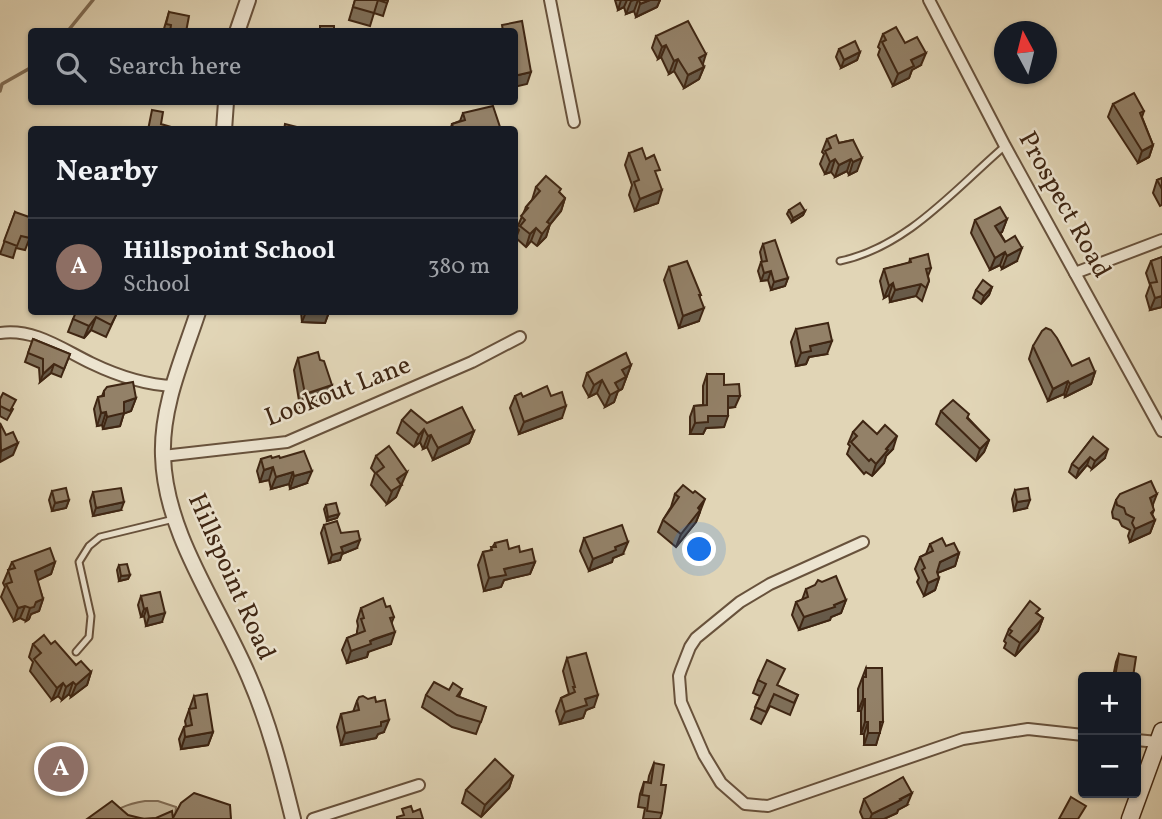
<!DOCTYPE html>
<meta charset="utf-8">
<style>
:root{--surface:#171b24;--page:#20242c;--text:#f1f3f6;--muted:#9ea1a6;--line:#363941;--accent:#7c3aed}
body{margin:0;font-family:Vollkorn,serif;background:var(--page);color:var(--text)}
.controls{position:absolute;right:21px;bottom:21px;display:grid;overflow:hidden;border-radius:7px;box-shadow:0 2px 5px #0004}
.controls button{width:63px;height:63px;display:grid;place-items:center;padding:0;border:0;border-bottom:2px solid var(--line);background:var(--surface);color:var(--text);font:35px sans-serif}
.compass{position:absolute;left:994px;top:21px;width:63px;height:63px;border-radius:50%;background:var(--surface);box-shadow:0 2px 5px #0004;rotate:353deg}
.you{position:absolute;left:700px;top:550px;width:24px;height:24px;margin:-18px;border:5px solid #fff;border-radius:50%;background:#1a73e8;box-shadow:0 0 0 10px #1a73e833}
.badge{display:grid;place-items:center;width:46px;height:46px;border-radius:50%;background:var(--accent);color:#fff;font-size:23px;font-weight:700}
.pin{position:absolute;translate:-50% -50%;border:4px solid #fff;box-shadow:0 2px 7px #0006}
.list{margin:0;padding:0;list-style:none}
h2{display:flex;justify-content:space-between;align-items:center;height:91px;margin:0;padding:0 28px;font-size:30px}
h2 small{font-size:23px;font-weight:400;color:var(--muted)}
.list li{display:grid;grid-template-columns:46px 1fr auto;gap:21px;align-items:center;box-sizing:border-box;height:98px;padding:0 28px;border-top:2px solid var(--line)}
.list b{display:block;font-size:26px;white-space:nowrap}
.list p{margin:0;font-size:23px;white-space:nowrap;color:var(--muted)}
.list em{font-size:23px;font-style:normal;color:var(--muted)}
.icon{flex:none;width:38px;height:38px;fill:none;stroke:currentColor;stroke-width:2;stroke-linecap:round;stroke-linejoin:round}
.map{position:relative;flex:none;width:1162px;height:819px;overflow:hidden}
.search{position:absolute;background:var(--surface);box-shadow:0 2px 5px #0004;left:28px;top:28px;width:490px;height:77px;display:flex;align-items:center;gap:18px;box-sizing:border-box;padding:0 24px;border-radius:7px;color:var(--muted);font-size:26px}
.panel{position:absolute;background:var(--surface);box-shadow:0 2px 5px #0004;left:28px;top:126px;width:490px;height:189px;border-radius:7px}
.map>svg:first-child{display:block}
.green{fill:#c5b79a;stroke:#826e56;stroke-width:2}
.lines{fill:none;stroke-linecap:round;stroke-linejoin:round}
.stream{stroke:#7f6c54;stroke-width:3.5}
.service-casing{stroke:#68523c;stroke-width:9}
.minor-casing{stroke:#68523c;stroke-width:14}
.tertiary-casing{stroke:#68523c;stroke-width:18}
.secondary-casing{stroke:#3f2613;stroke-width:19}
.service{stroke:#ece4d0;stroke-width:5}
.minor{stroke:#ece4d0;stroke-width:10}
.tertiary{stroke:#ece4d0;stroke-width:14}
.secondary{stroke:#ece4d0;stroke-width:16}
.wall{fill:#7e6f59;stroke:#3f2613;stroke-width:2}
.shaded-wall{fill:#675a49;stroke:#3f2613;stroke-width:2}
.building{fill:#938168;stroke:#3f2613;stroke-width:2}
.labels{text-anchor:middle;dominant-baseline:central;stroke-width:5;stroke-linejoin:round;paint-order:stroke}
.street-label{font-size:26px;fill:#3f2613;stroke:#ece4d0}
</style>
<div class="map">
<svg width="1162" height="819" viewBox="0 0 1162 819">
<rect width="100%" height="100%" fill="#e1d5b6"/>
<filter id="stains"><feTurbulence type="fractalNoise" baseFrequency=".00286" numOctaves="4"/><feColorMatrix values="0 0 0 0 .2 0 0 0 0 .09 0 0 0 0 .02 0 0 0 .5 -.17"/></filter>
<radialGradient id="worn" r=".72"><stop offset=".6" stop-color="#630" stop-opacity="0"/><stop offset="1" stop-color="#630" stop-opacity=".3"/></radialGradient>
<path class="green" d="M145 801H158L176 807 175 818 108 819C115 808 132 803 145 801Z"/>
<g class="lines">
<g class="stream">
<polyline points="67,32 93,0"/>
<polyline points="0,91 2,84 32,67"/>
</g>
<defs>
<g id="service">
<path d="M840 261C907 247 955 189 1005 146"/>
<polyline points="76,652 89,637 91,616 79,562 89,546 100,537 174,519"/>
</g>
<g id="minor">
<polyline points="550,0 574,122"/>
<polyline points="929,0 1005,146 1162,431"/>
<polyline points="1075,273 1162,240"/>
<path d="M0 333C34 328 62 349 91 363 118 376 144 385 174 386"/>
<polyline points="163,456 287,442 472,362 520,337"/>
<polyline points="863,542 770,584 740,602 696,638 690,647 681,670 679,676 681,702 704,755 721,783 745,804 768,806 963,739 1028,729 1083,735"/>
<polyline points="1136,740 1158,742"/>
<polyline points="313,819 419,785"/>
</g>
<g id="tertiary">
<polyline points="237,32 248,0"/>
<polyline points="224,130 226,102"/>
<path d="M198 312C183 358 161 406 163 456 165 534 219 606 249 677 269 723 281 770 293 819"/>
</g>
<polyline id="secondary" points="1130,819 1162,731"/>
</defs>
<use href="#service" class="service-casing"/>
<use href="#minor" class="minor-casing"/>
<use href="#tertiary" class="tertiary-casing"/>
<use href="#secondary" class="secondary-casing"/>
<use href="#service" class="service"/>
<use href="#minor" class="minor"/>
<use href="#tertiary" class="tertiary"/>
<use href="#secondary" class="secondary"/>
</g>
<g class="wall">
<polygon points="355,0 388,0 383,16 374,13 370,26 349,20"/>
<polygon points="615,0 660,0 657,7 636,17 634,11 626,14 624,7 618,10"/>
<polygon points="169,12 186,32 163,32"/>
<polygon points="883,34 905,43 921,65 912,70 909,78 893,86 878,55 880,49 878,47"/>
<polygon points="656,36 703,64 704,67 699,79 684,88 674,71 669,74 661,57 658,59 652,48"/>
<polygon points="839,49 860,52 857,60 841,68 836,57"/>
<polygon points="1113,104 1144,111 1142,117 1153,145 1149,157 1138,163 1108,117"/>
<polygon points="463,113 501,130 450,130 452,124 460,121"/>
<polygon points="827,139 839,143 853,140 857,171 849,175 847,171 835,177 831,172 825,174 820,164 824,154 822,152"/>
<polygon points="629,153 646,159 657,177 658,203 635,211 629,195 632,185 625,165"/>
<polygon points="1162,178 1162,205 1160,206 1153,193 1157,180"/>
<polygon points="536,187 560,193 565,198 561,211 550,224 546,237 537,246 531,241 526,247 516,238 519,230 517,228 526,207 532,200"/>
<polygon points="789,210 805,211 803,215 792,222 787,214"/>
<polygon points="15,212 32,232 25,250 16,248 13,258 0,254"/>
<polygon points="1007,219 1002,232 1000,233 1017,261 1002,269 1000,265 990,270 971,233 975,220"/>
<polygon points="763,244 788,278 785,286 771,290 768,280 761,281 758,271 761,262 762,262 760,252"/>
<polygon points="1162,257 1162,307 1150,310 1146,296 1150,285 1146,273 1151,261"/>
<polygon points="910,259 931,268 928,276 929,281 922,301 916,296 890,302 889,295 884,298 880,281 884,269 909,263"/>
<polygon points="669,267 700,297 699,321 679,328 664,280"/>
<polygon points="992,287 989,295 981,304 973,298 976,290"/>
<polygon points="301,312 329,312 325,323 302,322"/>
<polygon points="117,313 106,337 91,330 84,338 68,332 73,319"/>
<polygon points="796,329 827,354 809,357 806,364 796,366 791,342"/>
<polygon points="33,339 70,354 61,377 51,373 40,382 39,368 25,362"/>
<polygon points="1033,346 1072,366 1095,372 1091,384 1065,397 1064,394 1048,401 1029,359"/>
<polygon points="298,358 332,385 327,398 300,407 294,370"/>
<polygon points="631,365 622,389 618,391 614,402 605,407 597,393 589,397 583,386 587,373"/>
<polygon points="707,374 724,385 735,407 728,408 724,427 706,428 703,434 690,434 690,417 694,406 703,405 703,386"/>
<polygon points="104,391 136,398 131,411 124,413 120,426 103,429 102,425 97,426 94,409 98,397 102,396"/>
<polygon points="515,396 523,397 551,396 562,418 519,434 510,408"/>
<polygon points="0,399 13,409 7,420 0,416"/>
<polygon points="941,411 968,418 989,440 984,452 976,461 936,424"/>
<polygon points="402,420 427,423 474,431 469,443 433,460 427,447 423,449 420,442 414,447 397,433"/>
<polygon points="853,432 877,434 893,449 886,456 884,463 872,476 866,472 864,474 847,454 850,446 848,444"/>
<polygon points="1093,437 1105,458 1092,469 1087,465 1076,478 1069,472 1072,464"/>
<polygon points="376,456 402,485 400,486 396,497 387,504 371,485 375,473 371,468"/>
<polygon points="280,458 307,483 290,489 289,484 271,489 269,480 260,482 257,471 261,459"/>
<polygon points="1015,490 1027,508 1014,511 1012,499"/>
<polygon points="52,491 69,500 66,508 52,511 49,500"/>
<polygon points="93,492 121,510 93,516 90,501"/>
<polygon points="675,494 700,512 696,522 676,547 658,532 663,520 671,507"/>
<polygon points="1116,500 1153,506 1152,514 1155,520 1150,533 1130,542 1128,536 1130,530 1122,526 1119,520 1113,518 1112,512"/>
<polygon points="326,505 339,514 337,518 327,521 324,509"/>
<polygon points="324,525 341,533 357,548 342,554 340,560 329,563 321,533"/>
<polygon points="584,538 623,554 613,558 612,562 589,571 580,551"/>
<polygon points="495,543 509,549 520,552 535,562 530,574 504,580 501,587 484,591 478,565 483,552 490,551"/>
<polygon points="930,544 946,546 959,553 955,566 937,573 939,578 935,590 924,596 917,582 919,578 915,569 920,557 926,554"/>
<polygon points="12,562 55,562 51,574 37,580 43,599 39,611 31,614 29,619 26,621 20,618 14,621 1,597 5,587 3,583"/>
<polygon points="119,565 130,575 128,579 119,581 117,570"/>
<polygon points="806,589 846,600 841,613 831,617 830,620 799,630 792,615 796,602 802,600"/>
<polygon points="141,596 162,622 146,626 144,616 141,617 138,605"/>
<polygon points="386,607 394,617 392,622 391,644 369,651 367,657 347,663 342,650 347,638 357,634 357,631 358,626 357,621 361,608"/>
<polygon points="1038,614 1043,618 1038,631 1015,656 1004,648 1006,643 1004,641 1009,629"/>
<polygon points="33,644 51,644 76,665 91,672 87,685 71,697 69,694 62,700 58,696 52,700 30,671 33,662 29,657"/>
<polygon points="1119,654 1133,677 1113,677 1116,662"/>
<polygon points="567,658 594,707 586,710 583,718 560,724 556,711 561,698 569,694 563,671"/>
<polygon points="866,668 880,729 876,745 864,745 864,734 861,734 861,711 858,711 858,689"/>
<polygon points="758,680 778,686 798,695 790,715 770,706 761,724 751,719 760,696 753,693"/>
<polygon points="462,689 459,697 486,707 476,734 452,727 422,707 426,695 449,690"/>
<polygon points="194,696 213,732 208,745 181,749 179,739 184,727 186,726 185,721"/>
<polygon points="368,699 376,702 384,732 378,734 376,738 341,745 337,727 341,714 353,712 357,701"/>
<polygon points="654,763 661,785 662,813 660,819 643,819 645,808 638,807 640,794 644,782 648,782 649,776"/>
<polygon points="513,776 509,788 481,817 462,803 466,790"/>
<polygon points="864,799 907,805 898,810 897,813 884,819 863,819 860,812"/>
</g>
<g class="shaded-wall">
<polygon points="621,0 627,0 624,7 618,10"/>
<polygon points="634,0 638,0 634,11 626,14 631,1"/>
<polygon points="650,0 660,0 657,7 636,17 640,4"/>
<polygon points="666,45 661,57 658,59 662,47"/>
<polygon points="860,52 857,60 841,68 844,60"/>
<polygon points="926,53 921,65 912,70 909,78 893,86 898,74 911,60"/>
<polygon points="706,54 702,67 699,58"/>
<polygon points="678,59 674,71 669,74 674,61"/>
<polygon points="704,67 699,79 684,88 688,75"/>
<polygon points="531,72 527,84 514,87 514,76"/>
<polygon points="1153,145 1149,157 1138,163 1142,151"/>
<polygon points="862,158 857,171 849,175 853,162"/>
<polygon points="835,159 831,172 825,174 830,162"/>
<polygon points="851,159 847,171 835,177 839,165"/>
<polygon points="662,190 658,203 635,211 640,199"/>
<polygon points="565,198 561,211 548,227 550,224 546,237 537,246 547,222"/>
<polygon points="805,211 803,215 792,222 793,218"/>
<polygon points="1007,219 1002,232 991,238 995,226"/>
<polygon points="536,228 531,241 526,247 530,234"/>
<polygon points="1022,248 1017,261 1002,269 1007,256"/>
<polygon points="1005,252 1000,265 990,270 995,258"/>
<polygon points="771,271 768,280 761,281 764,273"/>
<polygon points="788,278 785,286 771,290 774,282"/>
<polygon points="893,283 889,295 884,298 889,286"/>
<polygon points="921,284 916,296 890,302 895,290"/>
<polygon points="992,287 989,295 981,304 984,296"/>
<polygon points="1162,296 1162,307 1150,310 1155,298"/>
<polygon points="704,308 699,321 679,328 683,316"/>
<polygon points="306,312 329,312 325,323 302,322"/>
<polygon points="96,317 91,330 84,338 89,326"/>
<polygon points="832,341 827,354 809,357 806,364 796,366 801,353 810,346"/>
<polygon points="54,364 51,373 40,382 43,374"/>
<polygon points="631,365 622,389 618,391 614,402 605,407 610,395 622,370"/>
<polygon points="1095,372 1091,384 1065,397 1070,384"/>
<polygon points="602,380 597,393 589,397 594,385"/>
<polygon points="1068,381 1064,394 1048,401 1053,389"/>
<polygon points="332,385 327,398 300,407 305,394"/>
<polygon points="728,396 740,396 735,407 724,408"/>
<polygon points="136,398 131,411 123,414 124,413 120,426 103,429 107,417 124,402"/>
<polygon points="566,406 562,418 519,434 524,422"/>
<polygon points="106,412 102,425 97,426 101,413"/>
<polygon points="708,416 728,416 724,427 706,428 703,434 690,434 695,423"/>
<polygon points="424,429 420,442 414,447 419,435"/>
<polygon points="474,431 469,443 433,460 438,448"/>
<polygon points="431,435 427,447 423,449 428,436"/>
<polygon points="897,436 893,449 886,456 884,463 872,476 876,464 886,449"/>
<polygon points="989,440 984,452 976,461 980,449"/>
<polygon points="18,443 13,455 0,462 1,451"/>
<polygon points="1108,449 1105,458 1092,469 1095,461"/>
<polygon points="1090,457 1087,465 1076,478 1079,469"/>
<polygon points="273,467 269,480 260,482 264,470"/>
<polygon points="312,471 307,483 290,489 294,476"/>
<polygon points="293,472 289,484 271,489 276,477"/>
<polygon points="407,472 396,497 387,504 397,479"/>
<polygon points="1157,494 1152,507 1150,498"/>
<polygon points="705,499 696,522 676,547 681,534"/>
<polygon points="69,500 66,508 52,511 55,503"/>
<polygon points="1030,500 1027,508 1014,511 1017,502"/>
<polygon points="124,502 121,510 93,516 96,508"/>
<polygon points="1154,510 1149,522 1155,520 1150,533 1130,542 1135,529"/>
<polygon points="339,514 337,518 327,521 328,517"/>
<polygon points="360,540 357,548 342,554 340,560 329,563 332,555 341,547"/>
<polygon points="628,542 623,554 613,558 612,562 589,571 593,559 615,547"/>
<polygon points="959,553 955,566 935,574 940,562"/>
<polygon points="55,562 51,574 30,584 35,571"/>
<polygon points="535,562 530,574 504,580 501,587 484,591 489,578 504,569"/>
<polygon points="130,575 128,579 119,581 121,576"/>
<polygon points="939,578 935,590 924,596 928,583"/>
<polygon points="43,599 39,611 31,614 29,619 26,621 30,608 36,602"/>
<polygon points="846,600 841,613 831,617 830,620 799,630 804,617"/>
<polygon points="25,606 20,618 14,621 18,608"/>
<polygon points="147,608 144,616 141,617 144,609"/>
<polygon points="165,613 162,622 146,626 149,617"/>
<polygon points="1043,618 1038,631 1015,656 1020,643"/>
<polygon points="395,632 391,644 368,652 367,657 347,663 351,651 370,641"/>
<polygon points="91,672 87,685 71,697 76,685"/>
<polygon points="73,682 69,694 62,700 66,687"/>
<polygon points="63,683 58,696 52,700 57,688"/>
<polygon points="598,695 594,707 586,710 583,718 560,724 565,712 585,699"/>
<polygon points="863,699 865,699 861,711 858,711"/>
<polygon points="389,720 384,732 378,734 376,738 341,745 345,733"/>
<polygon points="865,722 868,722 864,734 861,734"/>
<polygon points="880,722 883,722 876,745 864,745 868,733"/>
<polygon points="213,732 208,745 181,749 185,737"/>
<polygon points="513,776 509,788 481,817 485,805"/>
<polygon points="912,793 907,805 898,810 897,813 884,819 870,819 872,814"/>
</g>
<g class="building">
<polygon points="355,0 388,0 387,3 378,0 374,13 353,7"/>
<polygon points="639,0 650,0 640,4"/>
<polygon points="169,12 189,16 186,32 170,32 171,25 166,24"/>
<polygon points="522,21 531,72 514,76 514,32 499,32 503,31 502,25"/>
<polygon points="688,21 706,54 699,58 704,67 688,75 678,59 674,61 666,45 662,47 656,36"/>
<rect x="320" y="26" width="14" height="6"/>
<polygon points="896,27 905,43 917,37 926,53 911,60 914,66 898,74 882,42 886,40 883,34"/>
<polygon points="855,41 860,52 844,60 839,49"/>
<polygon points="1134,93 1144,111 1140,113 1153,145 1142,151 1113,104"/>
<polygon points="493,106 501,130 454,130 452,124 465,120 463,113"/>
<polygon points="152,110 163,112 161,124 171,127 170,130 148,130"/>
<polygon points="285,124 297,127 297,130 284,130"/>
<polygon points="836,135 839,143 853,140 862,158 853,162 851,159 839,165 835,159 830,162 825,151 831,148 827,139"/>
<polygon points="642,148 646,159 654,155 660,170 655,171 662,190 640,199 634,182 639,180 629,153"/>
<polygon points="546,176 561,189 559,192 565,198 547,222 550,224 542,234 536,228 530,234 520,226 525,220 521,216 528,208 526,207 540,191 536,187"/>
<polygon points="1162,178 1162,189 1157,180"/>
<polygon points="800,203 805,211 793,218 789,210"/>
<polygon points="1000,207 1007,219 995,226 1005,242 1015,236 1022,248 1007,256 1005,252 995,258 975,220"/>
<polygon points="15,212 32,218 32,232 30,238 21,236 17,246 4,241"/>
<polygon points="775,240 788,278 774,282 771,271 764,273 761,262 767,261 763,244"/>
<polygon points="928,254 931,268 926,269 929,281 926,288 921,284 895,290 893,283 889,286 884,269 911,262 910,259"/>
<polygon points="1162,257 1162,296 1155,298 1150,283 1157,282 1151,261"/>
<polygon points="687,261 701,295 699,295 704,308 683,316 669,267"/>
<polygon points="983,280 992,287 984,296 976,290"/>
<polygon points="76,312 113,312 117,313 111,325 96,317 89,326 73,319"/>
<polygon points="828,323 832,341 810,346 811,351 801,353 796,329"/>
<polygon points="1046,328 1051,330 1057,338 1072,366 1089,358 1095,372 1070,384 1068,381 1053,389 1033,346 1042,331"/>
<polygon points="33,339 70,354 64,369 54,364 43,374 43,359 28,353"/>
<polygon points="318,352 320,360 324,361 332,385 305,394 298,358"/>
<polygon points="626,353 631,365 622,370 626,377 615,383 619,390 610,395 602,380 594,385 587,373"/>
<polygon points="707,374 724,374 724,385 739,384 740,396 728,396 728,416 708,416 708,422 695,423 694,406 707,405"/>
<polygon points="133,382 136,398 124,402 124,413 107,417 106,412 101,413 98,397 104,396 104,391 107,387"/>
<polygon points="547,386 551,396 562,392 566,406 524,422 515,396 521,393 523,397"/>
<polygon points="3,393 16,400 10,411 0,406 0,399"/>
<polygon points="953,400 969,414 967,418 989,440 980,449 941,411"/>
<polygon points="462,407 474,431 438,448 431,435 428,436 424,429 419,435 402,420 411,410 427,423"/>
<polygon points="863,421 877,434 885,425 897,436 886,449 888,450 876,464 871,459 869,461 851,442 857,436 853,432"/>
<polygon points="0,423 6,435 13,432 18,443 1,451"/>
<polygon points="1093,437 1108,449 1095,461 1090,457 1079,469 1072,464"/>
<polygon points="389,446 407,472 397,479 401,485 391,491 376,473 384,467 376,456"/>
<polygon points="304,451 312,471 294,476 293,472 276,477 273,467 264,470 261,459 271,456 272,458 279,456 280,458"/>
<polygon points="1151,481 1157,494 1150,498 1154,510 1151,513 1155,520 1135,529 1132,523 1134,518 1126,514 1124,508 1117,505 1116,500 1120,494"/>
<polygon points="683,485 693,493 695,491 705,499 698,508 700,510 681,534 663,520 679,497 675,494"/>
<polygon points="66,488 69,500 55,503 52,491"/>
<polygon points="121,488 124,502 96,508 93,492"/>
<polygon points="1028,488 1030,500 1017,502 1015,490"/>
<polygon points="336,503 339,514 328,517 326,505"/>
<polygon points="337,521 341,533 358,531 360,540 341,547 343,552 332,555 324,525"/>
<polygon points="622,525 628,542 615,547 616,550 593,559 584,538"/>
<polygon points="942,538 946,546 954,543 959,553 940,562 937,572 939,578 928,583 922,570 925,568 920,557 933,551 930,544"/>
<polygon points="507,540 509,549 519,546 520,552 532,549 535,562 504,569 506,575 489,578 483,552 492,550 491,547 496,547 495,543"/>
<polygon points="50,548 55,562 35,571 43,599 36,602 34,607 30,608 25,606 18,608 6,584 12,582 8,570 15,568 12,562"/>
<polygon points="127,564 130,575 121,576 119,565"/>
<polygon points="836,576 846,600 834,605 835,607 804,617 796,602 808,597 806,589 815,585 818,580 822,582"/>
<polygon points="160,592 165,613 149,617 147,608 144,609 141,596"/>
<polygon points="383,598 386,607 390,606 394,617 390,618 395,632 374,639 370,641 371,644 351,651 347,638 365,631 361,619 364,618 361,608"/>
<polygon points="1030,601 1040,609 1036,613 1043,618 1020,643 1009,635 1012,631 1009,629"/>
<polygon points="44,635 51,644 55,641 76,665 81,661 91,672 76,685 73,682 66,687 63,683 57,688 34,659 41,653 33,644"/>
<polygon points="586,653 598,695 585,699 587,705 565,712 561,698 575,692 573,687 575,687 567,658"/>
<polygon points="1119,654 1136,657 1133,677 1115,677"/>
<polygon points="767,660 785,669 777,685 798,695 794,703 774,694 766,712 755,707 766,684 758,680"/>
<polygon points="866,668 882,668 883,722 880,722 880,733 868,733 868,722 865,722 865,699 863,699 863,677 866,677"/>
<polygon points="434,682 449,690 453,683 462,689 457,696 486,707 481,722 457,715 426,695"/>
<polygon points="207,694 213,732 185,737 184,727 192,725 189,709 196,708 194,696"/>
<polygon points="363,696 368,699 375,697 376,702 385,700 389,720 381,722 381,726 345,733 341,714 359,710 357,701 359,697"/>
<polygon points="495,759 513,776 485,805 466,790"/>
<polygon points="654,763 664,765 661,785 666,785 662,813 647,811 649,796 642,795 644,782 651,783"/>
<polygon points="903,777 912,793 900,799 901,800 872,814 864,799"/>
<polygon points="194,793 230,805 231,819 87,819 112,801 128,815 144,819 156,818 172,811 173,818 181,803"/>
<polygon points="1071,797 1086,806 1078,819 1059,819"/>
<polygon points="411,806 413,812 420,809 423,819 397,819 397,817 404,815 402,809"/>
</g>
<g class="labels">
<g class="street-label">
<text transform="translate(1064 205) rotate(61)">Prospect Road</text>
<text transform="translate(338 392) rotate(-21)">Lookout Lane</text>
<text transform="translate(231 577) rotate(66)">Hillspoint Road</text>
</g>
</g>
<rect width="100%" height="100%" filter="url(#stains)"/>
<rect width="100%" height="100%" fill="url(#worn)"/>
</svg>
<div class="controls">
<button>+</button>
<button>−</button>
</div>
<svg class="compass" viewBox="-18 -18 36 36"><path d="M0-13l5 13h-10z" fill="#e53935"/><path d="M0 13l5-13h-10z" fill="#9ea1a6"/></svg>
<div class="you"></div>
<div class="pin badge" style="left:61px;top:769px;background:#8d6e63">A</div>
<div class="search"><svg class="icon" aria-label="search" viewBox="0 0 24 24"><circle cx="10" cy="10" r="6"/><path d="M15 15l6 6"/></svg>Search here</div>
<section class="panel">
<h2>Nearby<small></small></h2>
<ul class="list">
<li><span class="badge" style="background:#8d6e63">A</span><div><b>Hillspoint School</b><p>School</p></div><em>380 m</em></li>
</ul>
</section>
</div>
